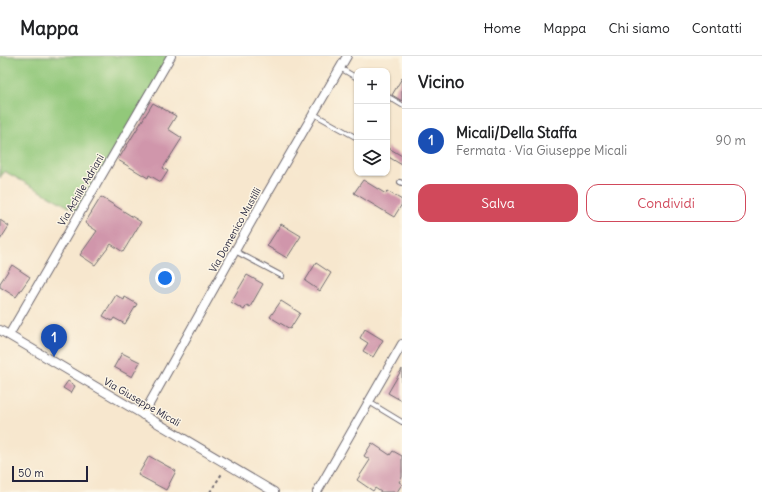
<!DOCTYPE html>
<html lang="it">
<meta charset="utf-8">
<style>
:root{--surface:#fff;--page:#f2f2f2;--text:#202124;--muted:#757577;--line:#e0e0e0;--accent:#d1495b}
body{margin:0;font-family:Delius,sans-serif;background:var(--page);color:var(--text)}
.controls{position:absolute;right:12px;top:12px;display:grid;overflow:hidden;border-radius:8px;box-shadow:0 1px 3px #0004}
.controls button{width:36px;height:36px;display:grid;place-items:center;padding:0;border:0;border-bottom:1px solid var(--line);background:var(--surface);color:var(--text);font:20px sans-serif}
.scale{position:absolute;left:12px;bottom:10px;width:76px;box-sizing:border-box;padding-left:4px;border:2px solid #22223b;border-top:0;font-size:11px;line-height:14px;white-space:nowrap;color:#22223b;-webkit-text-stroke:3px #fcf5e5;paint-order:stroke}
.you{position:absolute;left:165px;top:222px;width:14px;height:14px;margin:-10px;border:3px solid #fff;border-radius:50%;background:#1a73e8;box-shadow:0 0 0 6px #1a73e833}
.badge{display:grid;place-items:center;width:26px;height:26px;border-radius:50%;background:var(--accent);color:#fff;font-size:13px;font-weight:700}
.pin{position:absolute;translate:-50% -33px;filter:drop-shadow(0 1px 2px #0008)}
.pin::after{content:'';position:absolute;top:21px;width:14px;height:12px;background:inherit;clip-path:polygon(0 0,100% 0,50% 100%)}
.list{margin:0;padding:0;list-style:none}
h2{display:flex;justify-content:space-between;align-items:center;height:52px;margin:0;padding:0 16px;font-size:17px}
h2 small{font-size:13px;font-weight:400;color:var(--muted)}
.list li{display:grid;grid-template-columns:26px 1fr auto;gap:12px;align-items:center;box-sizing:border-box;height:64px;padding:0 16px;border-top:1px solid var(--line)}
.list b{display:block;font-size:15px;white-space:nowrap}
.list p{margin:0;font-size:13px;white-space:nowrap;color:var(--muted)}
.list em{font-size:13px;font-style:normal;color:var(--muted)}
.actions{display:flex;gap:8px;padding:12px 16px}
.actions a{flex:1;padding:9px 0;border:1px solid var(--accent);border-radius:12px;text-align:center;font-size:14px;color:var(--accent)}
.actions .main{background:var(--accent);color:#fff}
.icon{flex:none;width:22px;height:22px;fill:none;stroke:currentColor;stroke-width:2;stroke-linecap:round;stroke-linejoin:round}
.map{position:relative;flex:none;width:402px;height:436px;overflow:hidden}
header{display:flex;align-items:center;gap:24px;box-sizing:border-box;height:56px;padding:0 20px;background:var(--surface);border-bottom:1px solid var(--line)}
header strong{font-size:19px}
nav{display:flex;gap:22px;margin-inline-start:auto;font-size:14px}
main{display:flex}
aside{flex:1;background:var(--surface)}
.map>svg:first-child{display:block}
.green{fill:#92c87a;stroke:#5a755a}
.building{fill:#d096ab}
.lines{fill:none;stroke-linecap:round;stroke-linejoin:round}
.service-casing{stroke:#6d676e;stroke-width:6}
.minor-casing{stroke:#6d676e;stroke-width:10}
.path{stroke:#6d676e;stroke-width:2;stroke-dasharray:3 3;stroke-linecap:butt}
.service{stroke:#fff;stroke-width:4}
.minor{stroke:#fff;stroke-width:8}
.labels{text-anchor:middle;dominant-baseline:central;stroke-width:3;stroke-linejoin:round;paint-order:stroke}
.street-label{font-size:10px;fill:#22223b;stroke:#fcf5e5}
</style>
<header>
<strong>Mappa</strong>
<nav><a>Home</a><a>Mappa</a><a>Chi siamo</a><a>Contatti</a></nav>
</header>
<main>
<div class="map">
<svg width="402" height="436" viewBox="0 0 402 436">
<rect width="100%" height="100%" fill="#fcf5e5"/>
<filter id="ink" filterUnits="userSpaceOnUse"><feTurbulence type="fractalNoise" baseFrequency=".025" numOctaves="2"/><feDisplacementMap in="SourceGraphic" scale="8" xChannelSelector="R" yChannelSelector="G"/><feConvolveMatrix kernelMatrix="1 2 1 2 8 2 1 2 1" color-interpolation-filters="sRGB"/></filter>
<filter id="wash" filterUnits="userSpaceOnUse"><feTurbulence type="fractalNoise" baseFrequency=".012" numOctaves="4" result="noise"/><feDisplacementMap in="SourceGraphic" scale="16" xChannelSelector="R" yChannelSelector="G"/><feGaussianBlur stdDeviation="0.9" result="paint"/><feColorMatrix in="noise" values="0 0 0 0 0 0 0 0 0 0 0 0 0 0 0 0 0 1.4 0 .05"/><feComposite in="paint" operator="in"/></filter>
<g filter="url(#wash)">
<rect width="100%" height="100%" fill="#f7e7ce"/>
<polygon class="green" points="0,0 171,0 80,157 4,115 0,122"/>
<g id="blocks">
<g class="building">
<polygon points="402,22 402,45 392,39"/>
<polygon points="153,47 176,60 168,73 182,82 163,112 168,115 161,126 149,119 148,122 118,104"/>
<polygon points="387,91 402,100 402,109 387,100"/>
<polygon points="363,124 386,138 387,135 402,144 402,148 394,161 354,137"/>
<polygon points="101,141 141,166 123,196 111,188 95,209 80,199 97,175 85,167"/>
<polygon points="0,164 9,170 0,184"/>
<polygon points="281,168 301,180 287,202 267,190"/>
<polygon points="316,207 331,217 320,235 305,225"/>
<polygon points="12,209 30,221 16,241 0,231 0,227"/>
<polygon points="247,219 263,228 250,251 247,249 244,254 231,246"/>
<polygon points="116,239 124,244 125,241 137,248 125,268 114,262 112,265 103,260"/>
<polygon points="281,245 300,257 290,273 270,261"/>
<polygon points="365,273 383,284 373,301 363,295 368,287 360,282"/>
<polygon points="122,297 140,306 132,321 114,311"/>
<polygon points="402,313 402,345 388,337"/>
<polygon points="68,325 75,330 71,337 63,332"/>
<polygon points="372,387 390,399 393,395 402,400 402,421 399,426 402,428 397,436 381,436 375,432 373,435 357,424 370,404 364,400"/>
<polygon points="149,400 176,415 166,434 138,419"/>
</g>
</g>
</g>
<g filter="url(#ink)">
<use href="#blocks" fill-opacity="0" stroke="#6d676e" stroke-width="1"/>
<g class="lines">
<defs>
<g id="service">
<polyline points="340,12 357,22"/>
<polyline points="387,40 402,49"/>
<polyline points="314,58 357,82"/>
<polyline points="400,126 402,127"/>
<polyline points="235,195 282,220"/>
<polyline points="369,346 402,366"/>
</g>
<g id="minor">
<polyline points="0,274 274,436"/>
<polyline points="9,279 171,0"/>
<polyline points="143,359 264,143 347,0"/>
<polyline points="317,436 402,288"/>
</g>
</defs>
<use href="#service" class="service-casing"/>
<use href="#minor" class="minor-casing"/>
<polyline class="path" points="210,436 223,416"/>
<use href="#service" class="service"/>
<use href="#minor" class="minor"/>
</g>
</g>
<g class="labels">
<g class="street-label">
<text transform="translate(81 134) rotate(-60)">Via Achille Adriani</text>
<text transform="translate(235 174) rotate(-61)">Via Domenico Mustilli</text>
<text transform="translate(142 346) rotate(30)">Via Giuseppe Micali</text>
</g>
</g>
</svg>
<div class="controls">
<button>+</button>
<button>−</button>
<button><svg class="icon" aria-label="layers" viewBox="0 0 24 24"><path d="M12 4l9 5-9 5-9-5zM3 14l9 5 9-5"/></svg></button>
</div>
<div class="scale">50 m</div>
<div class="you"></div>
<div class="pin badge" style="left:54px;top:301px;background:#1a4fb4">1</div>
</div>
<aside>
<h2>Vicino<small></small></h2>
<ul class="list">
<li><span class="badge" style="background:#1a4fb4">1</span><div><b>Micali/Della Staffa</b><p>Fermata · Via Giuseppe Micali</p></div><em>90 m</em></li>
</ul>
<div class="actions"><a class="main">Salva</a><a>Condividi</a></div>
</aside>
</main>
